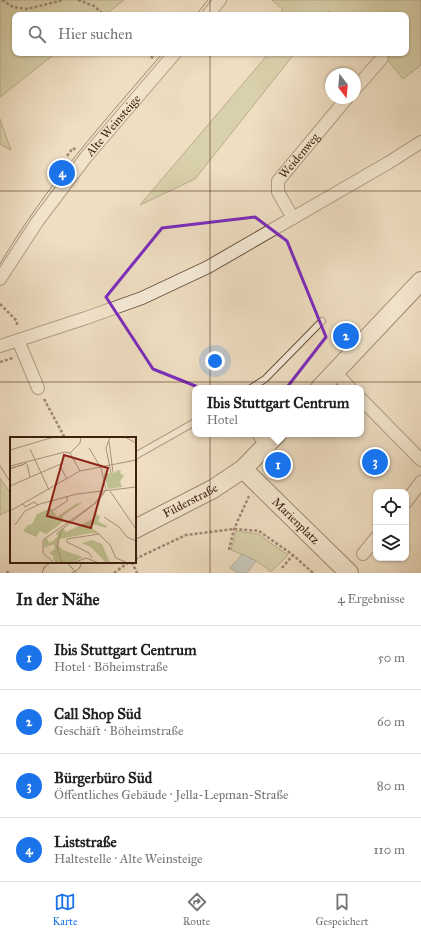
<!DOCTYPE html>
<html lang="de">
<meta charset="utf-8">
<style>
:root{--surface:#fff;--page:#f2f2f2;--text:#202124;--muted:#757577;--line:#e0e0e0;--accent:#1a73e8}
body{margin:0;font-family:"IM FELL Great Primer",serif;background:var(--page);color:var(--text)}
.controls{position:absolute;right:12px;bottom:12px;display:grid;overflow:hidden;border-radius:8px;box-shadow:0 1px 3px #0004}
.controls button{width:36px;height:36px;display:grid;place-items:center;padding:0;border:0;border-bottom:1px solid var(--line);background:var(--surface);color:var(--text);font:20px sans-serif}
.compass{position:absolute;left:325px;top:68px;width:36px;height:36px;border-radius:50%;background:var(--surface);box-shadow:0 1px 3px #0004;rotate:164deg}
.you{position:absolute;left:215px;top:361px;width:14px;height:14px;margin:-10px;border:3px solid #fff;border-radius:50%;background:#1a73e8;box-shadow:0 0 0 6px #1a73e833}
.badge{display:grid;place-items:center;width:26px;height:26px;border-radius:50%;background:var(--accent);color:#fff;font-size:13px;font-weight:700}
.pin{position:absolute;translate:-50% -50%;border:2px solid #fff;box-shadow:0 1px 4px #0006}
.popup{position:absolute;left:192px;top:385px;width:172px;height:52px;box-sizing:border-box;display:grid;place-content:center;border-radius:8px;background:var(--surface);filter:drop-shadow(0 1px 3px #0005);font-size:13px;white-space:nowrap;color:var(--muted)}
.popup b{font-size:15px;color:var(--text)}
.popup::after{content:'';position:absolute;left:50%;top:100%;margin-left:-8px;border:8px solid transparent;border-top-color:var(--surface)}
.list{margin:0;padding:0;list-style:none}
h2{display:flex;justify-content:space-between;align-items:center;height:52px;margin:0;padding:0 16px;font-size:17px}
h2 small{font-size:13px;font-weight:400;color:var(--muted)}
.list li{display:grid;grid-template-columns:26px 1fr auto;gap:12px;align-items:center;box-sizing:border-box;height:64px;padding:0 16px;border-top:1px solid var(--line)}
.list b{display:block;font-size:15px;white-space:nowrap}
.list p{margin:0;font-size:13px;white-space:nowrap;color:var(--muted)}
.list em{font-size:13px;font-style:normal;color:var(--muted)}
.icon{flex:none;width:22px;height:22px;fill:none;stroke:currentColor;stroke-width:2;stroke-linecap:round;stroke-linejoin:round}
.map{position:relative;flex:none;width:421px;height:573px;overflow:hidden}
.search{position:absolute;background:var(--surface);box-shadow:0 1px 3px #0004;left:12px;right:12px;top:12px;height:44px;display:flex;align-items:center;gap:10px;box-sizing:border-box;padding:0 14px;border-radius:8px;color:var(--muted);font-size:15px}
.sheet{height:308px;background:var(--surface)}
nav{display:flex;justify-content:space-around;align-items:center;box-sizing:border-box;height:56px;border-top:1px solid var(--line);background:var(--surface);font-size:11px;color:var(--muted)}
nav a{display:grid;justify-items:center;gap:2px}
nav .on{color:var(--accent)}
.map>svg:first-child{display:block}
.green{fill:#bfc08f;stroke:#7f7050}
.water{fill:#9fb9be;stroke:#797c79}
.lines{fill:none;stroke-linecap:round;stroke-linejoin:round}
.lane-casing{stroke:#6b503d;stroke-width:8}
.street-casing{stroke:#6b503d;stroke-width:14}
.secondary-casing{stroke:#3f2011;stroke-width:20}
.path{stroke:#3f2011;stroke-width:2.5;stroke-dasharray:3 2;stroke-linecap:butt}
.lane{stroke:#f5ead7;stroke-width:6}
.street{stroke:#f5ead7;stroke-width:12}
.secondary{stroke:#f5ead7;stroke-width:18}
.tram{stroke:#3f2011;stroke-width:1}
.marked{fill:none;stroke:#7b2cbf;stroke-width:3;stroke-linejoin:round}
.grid{fill:none;stroke:#3f2011;stroke-width:1;stroke-opacity:0.55}
.labels{text-anchor:middle;dominant-baseline:central;stroke-width:3;stroke-linejoin:round;paint-order:stroke}
.street-label{font-size:12px;fill:#3f2011;stroke:#f5ead7}
.inset-road{fill:none;stroke:#a9927b;stroke-width:1}
.view{fill:#8f2418;fill-opacity:0.15;stroke:#8f2418;stroke-width:2}
.inset-edge{fill:none;stroke:#3f2011;stroke-width:2}
</style>
<div class="map">
<svg width="421" height="573" viewBox="0 0 421 573">
<rect width="100%" height="100%" fill="#efdec2"/>
<filter id="stains"><feTurbulence type="fractalNoise" baseFrequency=".005" numOctaves="4"/><feColorMatrix values="0 0 0 0 .2 0 0 0 0 .09 0 0 0 0 .02 0 0 0 .5 -.17"/></filter>
<radialGradient id="worn" r=".72"><stop offset=".6" stop-color="#630" stop-opacity="0"/><stop offset="1" stop-color="#630" stop-opacity=".3"/></radialGradient>
<g class="green">
<polygon points="0,0 124,0 105,15 15,15 15,53 56,53 0,97"/>
<polygon points="272,0 421,0 421,65 403,79 382,53 406,53 406,15 335,15 329,11 325,15 278,15 283,10"/>
<polygon points="269,53 295,53 195,179 140,205"/>
<polygon points="0,119 11,150 0,144"/>
<polygon points="0,478 11,494 11,510 0,515"/>
<path d="M236 531 258 534 288 555 271 572C259 561 246 556 231 550Z"/>
</g>
<polygon class="water" points="242,554 256,561 247,573 238,573 230,568"/>
<g class="lines">
<defs>
<g id="lane">
<polyline points="251,388 265,379 322,321"/>
<polyline points="255,434 263,446"/>
<polyline points="135,456 195,422"/>
</g>
<g id="street">
<polyline points="208,15 220,0"/>
<polyline points="355,89 382,58"/>
<path id="s1" d="M293 218 278 192V181L347 98"/>
<path id="s2" d="M0 279 37 222 86 157 175 53"/>
<polyline points="18,340 38,388"/>
<polyline points="0,346 86,318 142,298 208,267 388,163 421,142"/>
<polyline points="335,372 350,388"/>
<polyline points="361,399 421,460"/>
<polyline points="406,502 421,482"/>
<polyline points="363,554 376,538"/>
</g>
<g id="secondary">
<polyline points="320,388 421,281"/>
<path id="s3" d="M243 469 349 573"/>
<path id="s4" d="M135 529 213 489 243 469 277 434"/>
<polyline points="52,573 72,562"/>
</g>
</defs>
<use href="#lane" class="lane-casing"/>
<use href="#street" class="street-casing"/>
<use href="#secondary" class="secondary-casing"/>
<g class="path">
<polyline points="2,0 13,7 27,9 63,0"/>
<polyline points="78,0 94,6 104,15"/>
<polyline points="147,53 153,58"/>
<polyline points="67,156 73,148 76,150"/>
<polyline points="0,304 17,321 17,326"/>
<polyline points="0,362 13,358"/>
<polyline points="44,399 65,438"/>
<polyline points="229,550 234,529 249,496"/>
<polyline points="135,559 186,535 234,529 259,531 293,555 313,573"/>
<polyline points="132,562 137,573"/>
<polyline points="282,568 293,555"/>
<polyline points="7,571 8,573"/>
<polyline points="114,573 129,562"/>
</g>
<use href="#lane" class="lane"/>
<use href="#street" class="street"/>
<use href="#secondary" class="secondary"/>
<g class="tram">
<polyline points="196,15 208,0"/>
<path d="M0 264C45 187 105 120 163 53"/>
<polyline points="0,466 11,483"/>
<polyline points="67,562 76,573"/>
</g>
</g>
<path d="M0 0H421V573H0ZM255 217 287 241 326 337 274 404 223 397 153 369 106 297 162 228Z" fill="#efdec2" fill-opacity=".55" fill-rule="evenodd"/>
<path class="marked" d="M255 217 287 241 326 337 274 404 223 397 153 369 106 297 162 228Z"/>
<path class="grid" d="M210 0V15M210 53V573M0 191H421M0 382H421"/>
<g class="labels">
<g class="street-label">
<text stroke="none"><textPath href="#s2" startOffset="191">Alte Weinsteige</textPath></text>
<text stroke="none"><textPath href="#s1" startOffset="74">Weidenweg</textPath></text>
<text stroke="none"><textPath href="#s4" startOffset="62">Filderstraße</textPath></text>
<text stroke="none"><textPath href="#s3" startOffset="74">Marienplatz</textPath></text>
</g>
</g>
<g transform="translate(10 437)">
<rect width="126" height="126" fill="#efdec2"/>
<path d="M107 33 111 34 110 36 114 39 110 44 112 50 98 52 94 37 106 35ZM73 65 54 78 52 82 53 85 36 97 30 94 26 100 13 94 18 88 22 87 27 77 41 71 47 80 66 67ZM85 75 90 80 88 84 97 89 96 91 82 87V91L90 97 81 96 49 102V109L53 113 73 120 61 126H47L43 123 44 119 39 116 45 112 44 107 34 111V103L37 101 39 106 43 104 48 99 46 96 53 91 56 95 85 81ZM82 103 92 107 100 126H96L82 111 72 106Z" fill="#bfc08f"/>
<path class="inset-road" d="M100 0 96 11 101 36M115 0 126 6M99 4 103 35M20 12 39 53M0 13 44 0M17 27 20 40M0 29 55 15 60 16M50 29 57 42M0 31 13 28M0 32 17 26M70 34 60 16 70 6 71 0M0 49 53 26M100 54 126 92M13 67 15 70 24 65 28 68M0 74 70 34 126 23M42 74 57 64V59M94 80 109 90 117 100 126 104M5 88 15 74 30 67 67 57 126 50M82 121 79 116 57 105V102L89 97 100 108 106 121 118 126M44 126 33 116V103L84 67 94 55M52 126 47 110 51 93 88 64 96 53 91 31 79 11M63 126 76 121 89 126"/>
<path class="view" d="M54 18 98 31 81 91 37 79Z"/>
<rect width="126" height="126" class="inset-edge"/>
</g>
<rect width="100%" height="100%" filter="url(#stains)"/>
<rect width="100%" height="100%" fill="url(#worn)"/>
</svg>
<div class="controls">
<button><svg class="icon" aria-label="locate" viewBox="0 0 24 24"><circle cx="12" cy="12" r="6"/><path d="M12 2v4M12 18v4M2 12h4M18 12h4"/></svg></button>
<button><svg class="icon" aria-label="layers" viewBox="0 0 24 24"><path d="M12 4l9 5-9 5-9-5zM3 14l9 5 9-5"/></svg></button>
</div>
<svg class="compass" viewBox="-18 -18 36 36"><path d="M0-13l5 13h-10z" fill="#e53935"/><path d="M0 13l5-13h-10z" fill="#757577"/></svg>
<div class="you"></div>
<div class="pin badge" style="left:278px;top:465px">1</div>
<div class="popup"><b>Ibis Stuttgart Centrum</b>Hotel</div>
<div class="pin badge" style="left:346px;top:336px">2</div>
<div class="pin badge" style="left:375px;top:462px">3</div>
<div class="pin badge" style="left:62px;top:173px">4</div>
<div class="search"><svg class="icon" aria-label="search" viewBox="0 0 24 24"><circle cx="10" cy="10" r="6"/><path d="M15 15l6 6"/></svg>Hier suchen</div>
</div>
<section class="sheet">
<h2>In der Nähe<small>4 Ergebnisse</small></h2>
<ul class="list">
<li><span class="badge">1</span><div><b>Ibis Stuttgart Centrum</b><p>Hotel · Böheimstraße</p></div><em>50 m</em></li>
<li><span class="badge">2</span><div><b>Call Shop Süd</b><p>Geschäft · Böheimstraße</p></div><em>60 m</em></li>
<li><span class="badge">3</span><div><b>Bürgerbüro Süd</b><p>Öffentliches Gebäude · Jella-Lepman-Straße</p></div><em>80 m</em></li>
<li><span class="badge">4</span><div><b>Liststraße</b><p>Haltestelle · Alte Weinsteige</p></div><em>110 m</em></li>
</ul>
</section>
<nav>
<a class="on"><svg class="icon" aria-label="map" viewBox="0 0 24 24"><path d="M3 6l6-2 6 2 6-2v14l-6 2-6-2-6 2zM9 4v14M15 6v14"/></svg>Karte</a>
<a><svg class="icon" aria-label="directions" viewBox="0 0 24 24"><path d="M12 3l9 9-9 9-9-9zM9 14v-3h6M13 9l2 2-2 2"/></svg>Route</a>
<a><svg class="icon" aria-label="saved" viewBox="0 0 24 24"><path d="M7 4h10v16l-5-4-5 4z"/></svg>Gespeichert</a>
</nav>
